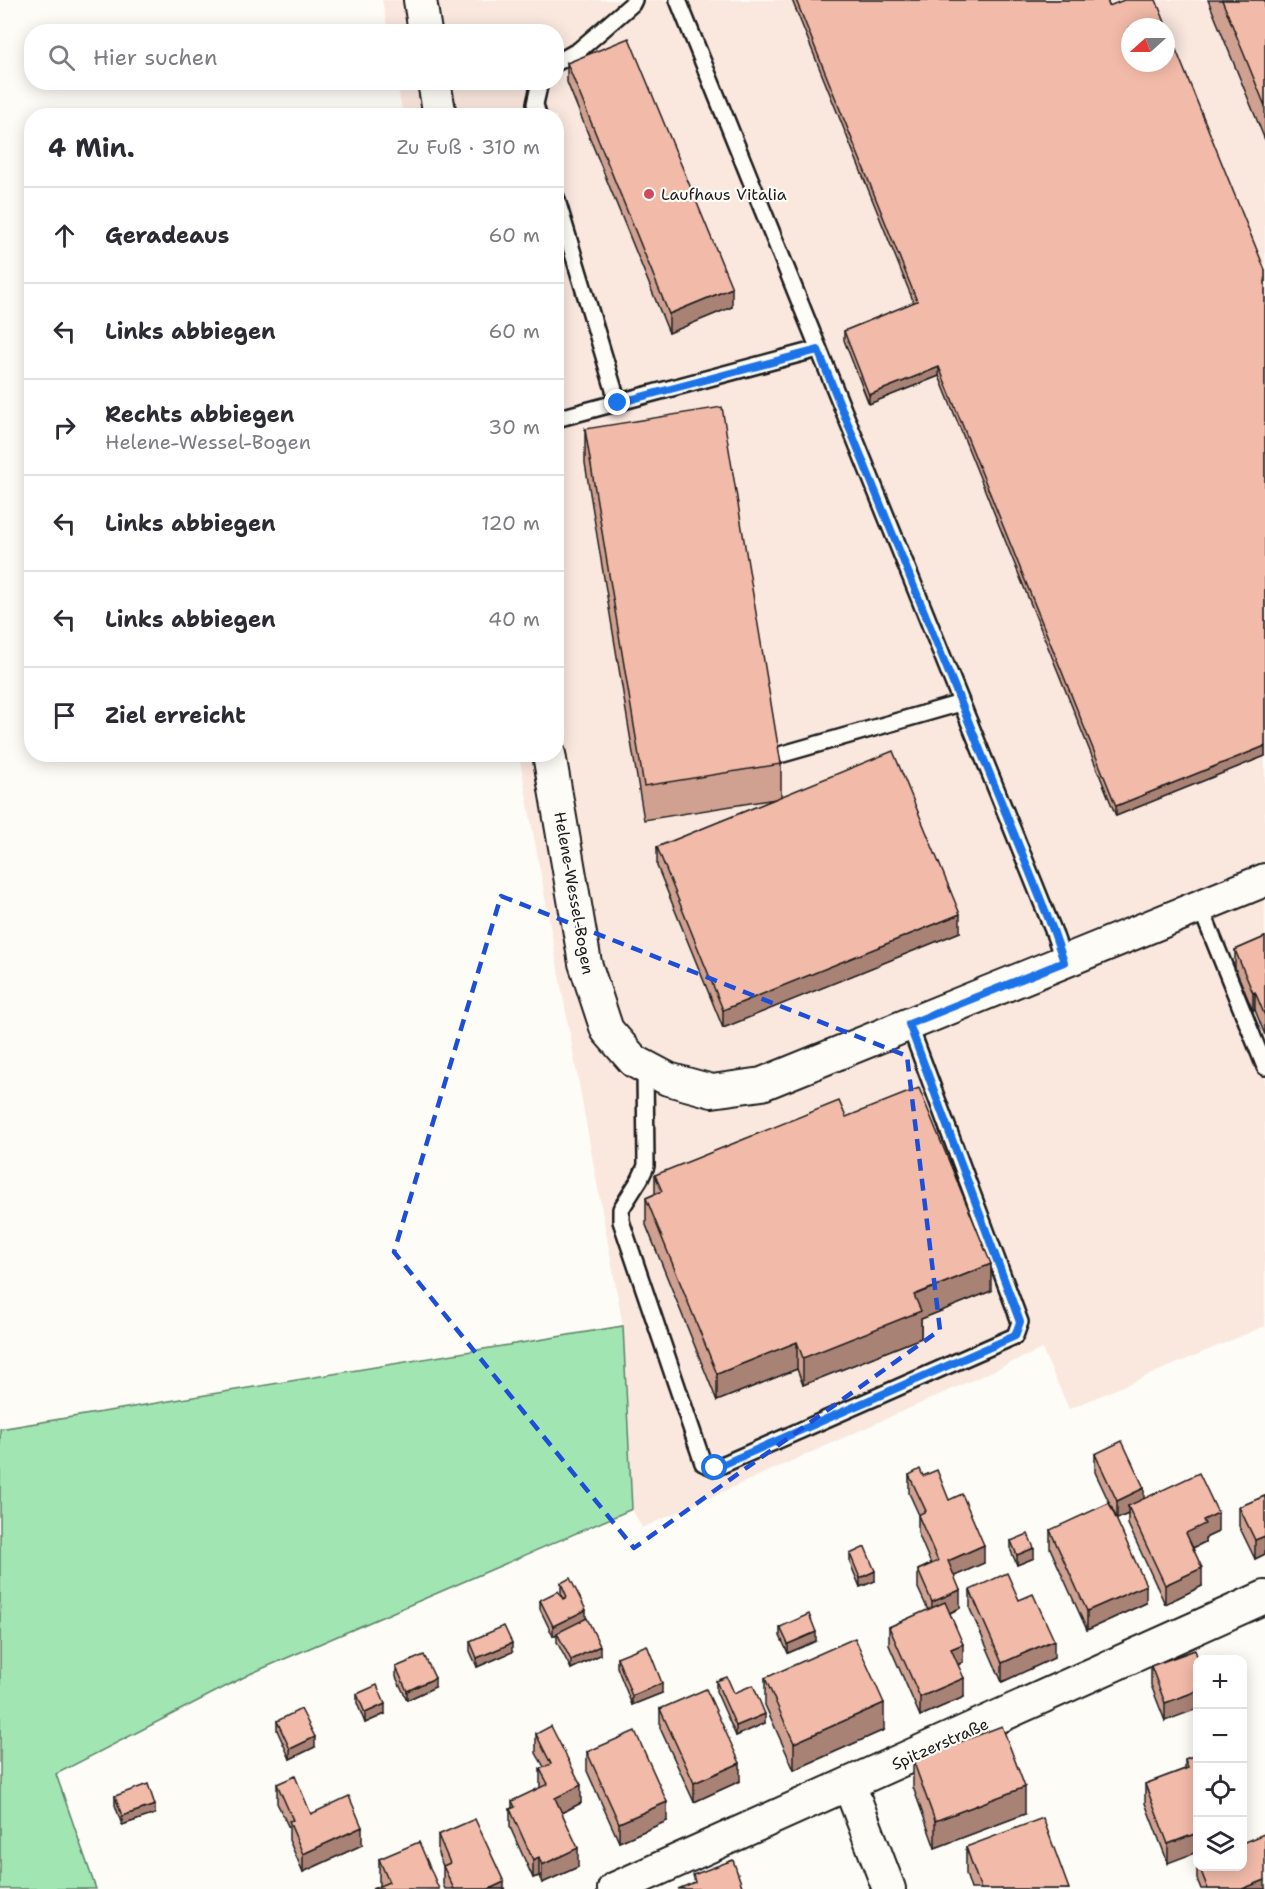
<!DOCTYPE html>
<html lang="de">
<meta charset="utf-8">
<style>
:root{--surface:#fff;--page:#f7f7f7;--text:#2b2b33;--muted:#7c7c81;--line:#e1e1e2}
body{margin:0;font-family:"Shantell Sans",sans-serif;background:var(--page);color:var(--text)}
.controls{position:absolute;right:18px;bottom:18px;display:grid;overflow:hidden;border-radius:12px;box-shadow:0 3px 15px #0003}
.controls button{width:54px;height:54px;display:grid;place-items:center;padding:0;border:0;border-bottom:2px solid var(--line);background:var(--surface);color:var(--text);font:30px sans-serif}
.compass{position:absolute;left:1121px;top:18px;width:54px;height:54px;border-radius:50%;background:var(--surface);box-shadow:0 3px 15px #0003;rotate:249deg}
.stop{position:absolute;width:18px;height:18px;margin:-14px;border:4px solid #1a73e8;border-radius:50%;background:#fff}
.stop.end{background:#1a73e8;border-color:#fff;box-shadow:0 2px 6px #0008}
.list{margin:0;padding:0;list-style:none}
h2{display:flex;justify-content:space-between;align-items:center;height:78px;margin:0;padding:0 24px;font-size:26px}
h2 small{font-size:20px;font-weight:400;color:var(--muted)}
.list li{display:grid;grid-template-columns:39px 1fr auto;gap:18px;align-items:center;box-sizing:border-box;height:96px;padding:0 24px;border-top:2px solid var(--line)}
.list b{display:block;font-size:22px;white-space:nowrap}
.list p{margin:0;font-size:20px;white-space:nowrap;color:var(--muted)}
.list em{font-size:20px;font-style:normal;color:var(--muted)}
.icon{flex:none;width:33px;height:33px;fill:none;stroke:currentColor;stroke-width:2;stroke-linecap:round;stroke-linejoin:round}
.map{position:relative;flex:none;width:1265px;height:1889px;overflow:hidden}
.search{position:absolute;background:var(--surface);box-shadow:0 3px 15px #0003;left:24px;top:24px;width:540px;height:66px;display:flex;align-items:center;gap:15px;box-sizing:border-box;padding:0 21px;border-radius:24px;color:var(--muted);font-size:22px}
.panel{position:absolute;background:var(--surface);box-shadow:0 3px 15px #0003;left:24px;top:108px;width:540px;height:654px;border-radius:24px}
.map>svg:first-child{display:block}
.built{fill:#fae8df;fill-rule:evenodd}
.green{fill:#a0e5b2;stroke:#5e8067;stroke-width:1.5}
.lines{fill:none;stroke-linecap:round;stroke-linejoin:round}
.lane-casing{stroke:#1c1c1c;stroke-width:20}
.street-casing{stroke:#1c1c1c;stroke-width:36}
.lane{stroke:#fdfcf7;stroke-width:15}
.street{stroke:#fdfcf7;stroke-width:32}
.wall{fill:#d0a090;stroke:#1c1c1c;stroke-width:1.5}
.shaded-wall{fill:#a98276;stroke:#1c1c1c;stroke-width:1.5}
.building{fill:#f2baa8;stroke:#1c1c1c;stroke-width:1.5;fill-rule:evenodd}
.route{stroke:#1a73e8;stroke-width:8}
.marked{fill:none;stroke:#1d4ed8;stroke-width:4.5;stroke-dasharray:12 8;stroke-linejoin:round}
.poi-dot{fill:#d1495b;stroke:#fdfcf7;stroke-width:2}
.labels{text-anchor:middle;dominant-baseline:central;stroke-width:4.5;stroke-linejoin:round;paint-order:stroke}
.poi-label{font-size:16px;fill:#1c1c1c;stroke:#fdfcf7;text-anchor:start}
.street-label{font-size:16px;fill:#1c1c1c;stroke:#fdfcf7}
</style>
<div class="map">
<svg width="1265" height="1889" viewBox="0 0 1265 1889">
<rect width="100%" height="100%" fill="#fdfcf7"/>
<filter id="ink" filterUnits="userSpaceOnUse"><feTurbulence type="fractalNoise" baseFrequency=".0167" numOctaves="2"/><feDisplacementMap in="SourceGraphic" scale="12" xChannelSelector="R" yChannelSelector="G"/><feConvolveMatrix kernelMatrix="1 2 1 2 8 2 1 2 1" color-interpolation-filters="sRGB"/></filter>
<g filter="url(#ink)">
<path class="built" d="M382 0H1265V1326L1069 1409 1042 1349 642 1528 632 1509 623 1326 519 755 556 754V116L403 115 397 83 556 82V32L388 31ZM1130 27H1166V63H1130Z"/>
<polygon class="green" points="623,1326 632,1509 252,1673 56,1774 96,1889 0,1889 0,1429"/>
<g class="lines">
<defs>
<g id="lane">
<polyline points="678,0 1053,930 1064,962"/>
<polyline points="556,63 579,50 632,4 634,0"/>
<polyline points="538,116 535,104 540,82"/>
<polyline points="556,197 618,403"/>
<polyline points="556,419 818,349"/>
<polyline points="783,754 961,703"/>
<polyline points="1200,906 1265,1067"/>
<polyline points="645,1067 646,1166 640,1179 621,1209 621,1221 703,1463 715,1468 1015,1336 1020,1322 909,1024"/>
</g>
<g id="street">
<polyline points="420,0 425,32"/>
<polyline points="434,82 440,116"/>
<polyline points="549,754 585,963 607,1030 634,1061 668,1079 712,1091 762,1084 1265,880"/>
<polyline points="849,1784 889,1889"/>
<polyline points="614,1889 1265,1597"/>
</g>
</defs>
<use href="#lane" class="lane-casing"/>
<use href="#street" class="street-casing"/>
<use href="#lane" class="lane"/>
<use href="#street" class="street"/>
</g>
<g class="wall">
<polygon points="792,0 1107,0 1109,6 1265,270 1265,756 1116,816 939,376 869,404 844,340 844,331 914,303"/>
<polygon points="1208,0 1265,0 1265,140"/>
<polygon points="567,63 732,307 669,333 567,82"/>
<polygon points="585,429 781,764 781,797 960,932 723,1028 657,866 657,847 776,799 644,820 585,463"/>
<polygon points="1265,937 1265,1035 1255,1010 1253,1011 1235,968 1235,950"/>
<polygon points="655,1175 991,1291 921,1319 921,1338 803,1385 797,1369 717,1401 646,1225 646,1198 655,1194"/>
<polygon points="1095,1454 1144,1498 1218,1532 1205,1538 1205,1542 1193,1548 1202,1586 1165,1604 1128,1524 1128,1514 1117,1519 1095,1472"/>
<polygon points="909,1475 923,1476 949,1500 984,1563 954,1576 960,1608 950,1613 963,1662 958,1665 964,1697 920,1716 889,1645 889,1627 928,1610 918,1588 918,1570 931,1564 918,1533 918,1515 919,1515 909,1493"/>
<polygon points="1265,1496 1265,1554 1255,1559 1239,1526 1239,1507"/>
<polygon points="1050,1530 1146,1603 1087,1630 1050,1548"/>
<polygon points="1011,1541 1034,1558 1017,1565 1011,1551"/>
<polygon points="850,1554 875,1581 860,1587 850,1563"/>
<polygon points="561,1583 586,1619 600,1655 571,1669 557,1642 557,1634 553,1636 540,1609 540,1600 564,1599 561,1593"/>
<polygon points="970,1590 1054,1658 1002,1682 970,1609"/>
<polygon points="780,1627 816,1641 788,1653 780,1636"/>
<polygon points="470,1641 512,1652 477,1667 470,1651"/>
<polygon points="1195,1650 1165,1721 1151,1685 1151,1666"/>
<polygon points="617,1657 662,1693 632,1705 617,1667"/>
<polygon points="396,1667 435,1687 407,1700 396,1677"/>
<polygon points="765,1678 884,1730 794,1770 765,1705"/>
<polygon points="716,1681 734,1693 765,1723 736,1736 716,1691"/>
<polygon points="357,1694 385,1714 365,1723 357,1703"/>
<polygon points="660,1709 740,1781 694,1802 660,1728"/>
<polygon points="277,1721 315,1747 290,1759 277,1730"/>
<polygon points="536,1734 581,1803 562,1813 578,1867 542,1883 539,1876 533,1878 510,1827 510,1809 512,1808 512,1801 540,1788 540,1769 544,1767 536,1753"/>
<polygon points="587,1752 667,1821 619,1842 587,1771"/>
<polygon points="1197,1755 1168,1863 1145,1803 1145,1784 1185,1769 1185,1759"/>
<polygon points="913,1760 1025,1814 935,1848 913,1787"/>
<polygon points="277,1784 311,1814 362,1845 303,1872 289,1840 289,1828 277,1803"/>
<polygon points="115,1796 155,1814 122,1825 115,1805"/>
<polygon points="438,1835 504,1889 445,1889 443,1884 443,1866 438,1854"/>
<polygon points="966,1847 1069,1889 971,1889 966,1874"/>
<polygon points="379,1859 439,1889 379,1886"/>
<polygon points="1197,1860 1197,1866 1242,1866 1265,1889 1201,1889 1197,1879"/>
</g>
<g class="shaded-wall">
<polygon points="732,288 732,307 669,333 669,314"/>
<polygon points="939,367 939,376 869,404 869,395"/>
<polygon points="1265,746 1265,756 1116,816 1116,806"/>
<polygon points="960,914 960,932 723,1028 723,1010"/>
<polygon points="1255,992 1255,1010 1253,1011 1253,993"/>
<polygon points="991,1264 991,1291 921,1319 921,1338 803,1385 803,1358 914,1295"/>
<polygon points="797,1342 797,1369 717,1401 717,1374"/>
<polygon points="1144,1488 1144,1507 1128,1506 1128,1514 1117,1519 1117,1501"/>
<polygon points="1218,1513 1218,1532 1205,1538 1205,1542 1186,1551 1186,1533 1203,1520"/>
<polygon points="1265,1536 1265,1554 1255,1559 1255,1540"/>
<polygon points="984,1545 984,1563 948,1579 948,1561"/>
<polygon points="1034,1548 1034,1558 1017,1565 1017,1555"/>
<polygon points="1202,1568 1202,1586 1165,1604 1165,1585"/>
<polygon points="875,1571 875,1581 860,1587 860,1578"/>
<polygon points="1146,1585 1146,1603 1087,1630 1087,1611"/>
<polygon points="960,1590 960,1608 932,1621 932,1602"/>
<polygon points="586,1610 586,1620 553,1636 553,1626"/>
<polygon points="816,1632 816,1641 788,1653 788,1644"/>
<polygon points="1054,1640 1054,1658 1002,1682 1002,1663"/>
<polygon points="512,1643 512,1652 477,1667 477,1658"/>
<polygon points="963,1644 963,1662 951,1668 951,1649"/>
<polygon points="600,1646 600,1655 571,1669 571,1660"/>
<polygon points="435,1678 435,1687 407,1700 407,1691"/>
<polygon points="964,1678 964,1697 920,1716 920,1697"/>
<polygon points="662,1683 662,1693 632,1705 632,1696"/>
<polygon points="1197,1691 1197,1709 1165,1721 1165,1703"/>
<polygon points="884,1703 884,1730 794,1770 794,1743"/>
<polygon points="385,1704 385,1714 365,1723 365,1713"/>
<polygon points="765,1714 765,1723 736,1736 736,1726"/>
<polygon points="315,1737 315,1747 290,1759 290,1749"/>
<polygon points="740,1763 740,1781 694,1802 694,1783"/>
<polygon points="1242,1781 1245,1781 1245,1799 1242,1800"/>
<polygon points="581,1785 581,1803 555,1816 555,1798"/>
<polygon points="1025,1787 1025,1814 935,1848 935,1821"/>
<polygon points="667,1802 667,1821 619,1842 619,1823"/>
<polygon points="155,1805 155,1814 122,1825 122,1816"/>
<polygon points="362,1827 362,1845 303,1872 303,1854"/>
<polygon points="1197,1833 1197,1852 1168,1863 1168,1844"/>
<polygon points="578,1848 578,1867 542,1883 542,1865"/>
<polygon points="539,1857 539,1876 533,1878 533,1860"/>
<polygon points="1265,1880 1265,1889 1242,1889"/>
<polygon points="504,1882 504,1889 489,1889"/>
</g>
<g class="building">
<path d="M796 0H1107L1109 6 1124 0H1156L1265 270V746L1116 806 939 367 869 395 844 331 917 301ZM1130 27H1166V63H1130Z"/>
<polygon points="1222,0 1265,0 1265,106"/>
<polygon points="629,38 732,288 669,314 567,63"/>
<polygon points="722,407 781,764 644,786 585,429"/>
<polygon points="893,751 960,914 723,1010 657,847"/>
<polygon points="1265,937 1265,1016 1255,992 1253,993 1235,950"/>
<polygon points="919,1088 991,1264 914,1295 921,1311 803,1358 797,1342 717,1374 646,1198 662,1191 655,1175 839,1101 846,1117"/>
<polygon points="1122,1441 1144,1488 1117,1501 1095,1454"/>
<polygon points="920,1469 923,1476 937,1470 949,1500 962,1494 984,1545 948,1561 960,1590 932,1602 918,1570 938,1561 918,1515 926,1511 909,1475"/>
<polygon points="1199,1473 1218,1513 1203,1520 1205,1524 1186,1533 1202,1568 1165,1585 1128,1506"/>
<polygon points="1265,1496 1265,1536 1255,1540 1239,1507"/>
<polygon points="1109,1503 1146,1585 1087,1611 1050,1530"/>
<polygon points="1028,1534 1034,1548 1017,1555 1011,1541"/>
<polygon points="865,1547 875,1571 860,1578 850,1554"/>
<polygon points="1007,1573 1019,1600 1033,1594 1054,1640 1002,1663 970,1590"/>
<polygon points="570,1578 586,1610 553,1626 540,1600 558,1591 563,1599 567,1597 561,1583"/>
<polygon points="945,1602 963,1644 951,1649 964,1678 920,1697 889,1627"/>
<polygon points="809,1614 816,1632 788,1644 780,1627"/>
<polygon points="587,1618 600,1646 571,1660 557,1633"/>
<polygon points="504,1626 512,1643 477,1658 470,1641"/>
<polygon points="855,1638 884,1703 794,1743 765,1678"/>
<polygon points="647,1645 662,1683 632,1696 617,1657"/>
<polygon points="1195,1650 1198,1659 1197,1691 1165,1703 1151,1666"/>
<polygon points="424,1655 435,1678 407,1691 396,1667"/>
<polygon points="727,1677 734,1693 753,1685 765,1714 736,1726 716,1681"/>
<polygon points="377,1685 385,1704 365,1713 357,1694"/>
<polygon points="706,1689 740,1763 694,1783 660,1709"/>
<polygon points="301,1709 315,1737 290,1749 277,1721"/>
<polygon points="551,1726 581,1785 555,1798 578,1848 542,1865 539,1857 533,1860 510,1809 515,1807 512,1801 548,1784 540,1769 551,1764 536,1734"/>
<polygon points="1002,1726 1025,1787 935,1821 913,1760"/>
<polygon points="635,1731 667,1802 619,1823 587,1752"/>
<polygon points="1197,1755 1197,1833 1168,1844 1145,1784 1188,1768 1185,1759"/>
<polygon points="295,1776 311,1814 349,1796 362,1827 303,1854 289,1821 293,1820 277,1784"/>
<polygon points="148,1784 155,1805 122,1816 115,1796"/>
<polygon points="1043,1818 1069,1889 981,1889 966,1847"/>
<polygon points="475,1819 504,1882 489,1889 454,1889 443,1866 450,1863 438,1835"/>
<polygon points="1264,1834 1265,1837 1265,1880 1242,1889 1208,1889 1199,1866 1242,1866 1242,1843"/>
<polygon points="419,1842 439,1889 372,1889 389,1882 379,1859"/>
<polygon points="733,1860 743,1889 678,1889 695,1882 693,1875"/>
</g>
</g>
<g class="lines" filter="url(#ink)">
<polyline class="route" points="618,403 818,350 1053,930 1064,962 909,1024 1020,1322 1015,1336 715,1468"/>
</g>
<path class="marked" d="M501 896 907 1056 940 1330 634 1548 394 1252Z"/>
<circle class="poi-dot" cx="649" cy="194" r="6"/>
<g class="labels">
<g class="poi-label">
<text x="661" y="194">Laufhaus Vitalia</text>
</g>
<g class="street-label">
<text transform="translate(574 893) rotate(80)">Helene-Wessel-Bogen</text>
<text transform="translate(940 1744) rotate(-24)">Spitzerstraße</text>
</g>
</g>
</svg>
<div class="controls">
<button>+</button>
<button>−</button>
<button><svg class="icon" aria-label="locate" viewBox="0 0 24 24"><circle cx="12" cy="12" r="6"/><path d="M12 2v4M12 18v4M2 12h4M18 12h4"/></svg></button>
<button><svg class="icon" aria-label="layers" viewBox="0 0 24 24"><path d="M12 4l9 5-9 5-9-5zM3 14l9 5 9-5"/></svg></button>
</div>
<svg class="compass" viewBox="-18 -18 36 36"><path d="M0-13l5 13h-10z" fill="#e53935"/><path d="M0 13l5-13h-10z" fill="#7c7c81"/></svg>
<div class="stop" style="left:715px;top:1468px"></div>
<div class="stop end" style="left:618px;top:403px"></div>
<div class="search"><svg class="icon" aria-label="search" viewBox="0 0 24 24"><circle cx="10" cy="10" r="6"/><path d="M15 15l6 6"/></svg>Hier suchen</div>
<section class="panel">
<h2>4 Min.<small>Zu Fuß · 310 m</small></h2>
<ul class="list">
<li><svg class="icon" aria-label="ahead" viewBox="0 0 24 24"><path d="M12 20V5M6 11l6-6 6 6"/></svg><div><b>Geradeaus</b></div><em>60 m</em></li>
<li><svg class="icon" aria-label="left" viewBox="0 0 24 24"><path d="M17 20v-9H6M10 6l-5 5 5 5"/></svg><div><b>Links abbiegen</b></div><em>60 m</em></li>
<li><svg class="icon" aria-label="right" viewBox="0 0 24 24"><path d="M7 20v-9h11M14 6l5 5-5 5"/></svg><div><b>Rechts abbiegen</b><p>Helene-Wessel-Bogen</p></div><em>30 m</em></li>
<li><svg class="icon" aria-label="left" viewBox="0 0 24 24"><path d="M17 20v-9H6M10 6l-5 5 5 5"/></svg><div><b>Links abbiegen</b></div><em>120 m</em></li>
<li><svg class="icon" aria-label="left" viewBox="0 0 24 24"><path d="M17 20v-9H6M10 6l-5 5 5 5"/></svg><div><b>Links abbiegen</b></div><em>40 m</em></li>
<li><svg class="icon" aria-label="arrive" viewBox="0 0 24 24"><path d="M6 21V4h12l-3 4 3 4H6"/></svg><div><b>Ziel erreicht</b></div></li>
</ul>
</section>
</div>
